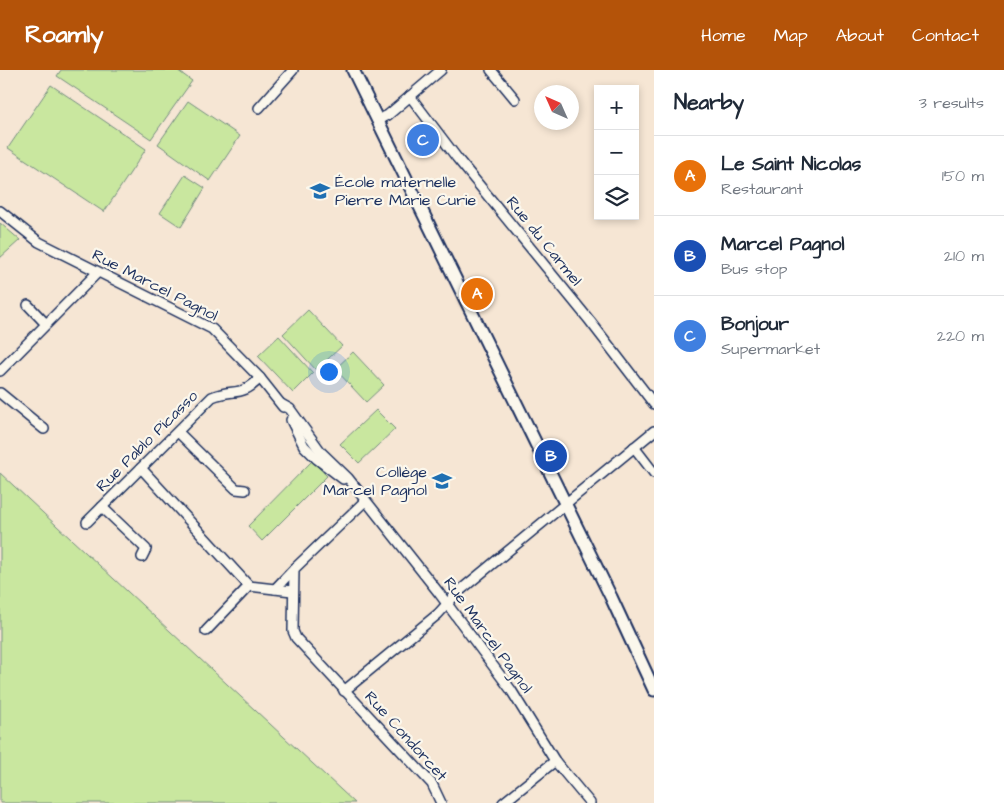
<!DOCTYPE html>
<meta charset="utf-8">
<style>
:root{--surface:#fff;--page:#f6f6f7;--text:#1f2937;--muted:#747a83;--line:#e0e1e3;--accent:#b45309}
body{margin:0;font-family:"Architects Daughter",sans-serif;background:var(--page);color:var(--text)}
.controls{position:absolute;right:15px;top:15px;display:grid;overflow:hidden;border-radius:0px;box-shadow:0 2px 8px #0003}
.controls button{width:45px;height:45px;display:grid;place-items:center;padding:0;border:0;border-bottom:1px solid var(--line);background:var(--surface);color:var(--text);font:25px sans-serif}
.compass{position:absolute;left:534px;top:15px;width:45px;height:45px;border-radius:50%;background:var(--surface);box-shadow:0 2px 8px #0003;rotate:315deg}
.you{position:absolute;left:328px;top:301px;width:18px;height:18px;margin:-12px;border:4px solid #fff;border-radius:50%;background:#1a73e8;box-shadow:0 0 0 8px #1a73e833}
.badge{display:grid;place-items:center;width:32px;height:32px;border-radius:50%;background:var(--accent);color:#fff;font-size:16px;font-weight:700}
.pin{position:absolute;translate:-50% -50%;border:2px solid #fff;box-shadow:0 1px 5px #0006}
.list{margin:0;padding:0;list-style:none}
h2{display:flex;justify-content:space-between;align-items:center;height:65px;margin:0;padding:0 20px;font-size:21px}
h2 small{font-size:16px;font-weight:400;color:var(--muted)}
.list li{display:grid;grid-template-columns:32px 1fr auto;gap:15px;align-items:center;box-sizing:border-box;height:80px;padding:0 20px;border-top:1px solid var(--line)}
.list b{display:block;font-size:19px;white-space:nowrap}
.list p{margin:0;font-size:16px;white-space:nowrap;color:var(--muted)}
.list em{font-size:16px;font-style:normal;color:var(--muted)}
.icon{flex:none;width:28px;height:28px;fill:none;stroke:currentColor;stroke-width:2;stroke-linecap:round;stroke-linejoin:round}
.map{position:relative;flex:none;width:654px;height:733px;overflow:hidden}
header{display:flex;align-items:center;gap:30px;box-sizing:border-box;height:70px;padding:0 25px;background:var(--accent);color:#fff}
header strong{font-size:24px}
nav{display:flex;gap:28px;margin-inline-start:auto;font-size:18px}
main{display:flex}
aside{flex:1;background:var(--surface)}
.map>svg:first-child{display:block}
.green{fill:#c9e79f;stroke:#728b7e}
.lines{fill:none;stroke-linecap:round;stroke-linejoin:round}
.minor-casing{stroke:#1b2f5e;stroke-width:12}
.major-casing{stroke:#1b2f5e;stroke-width:15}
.minor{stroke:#fbf7ec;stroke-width:9}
.major{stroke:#fbf7ec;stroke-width:11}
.labels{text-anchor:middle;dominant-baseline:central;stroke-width:4.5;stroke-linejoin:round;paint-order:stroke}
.poi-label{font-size:16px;fill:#1b2f5e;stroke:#fbf7ec;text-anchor:start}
.street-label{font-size:16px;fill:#1b2f5e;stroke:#fbf7ec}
</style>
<header>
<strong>Roamly</strong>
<nav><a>Home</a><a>Map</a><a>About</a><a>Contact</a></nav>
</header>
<main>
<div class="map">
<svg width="654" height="733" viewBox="0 0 654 733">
<rect width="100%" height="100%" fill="#f6e6d4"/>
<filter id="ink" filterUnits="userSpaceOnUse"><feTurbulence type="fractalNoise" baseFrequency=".02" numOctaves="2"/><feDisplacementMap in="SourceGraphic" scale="10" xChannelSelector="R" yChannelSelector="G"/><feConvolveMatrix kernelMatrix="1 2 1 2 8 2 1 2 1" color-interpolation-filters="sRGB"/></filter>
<g filter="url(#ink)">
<g class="green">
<polygon points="61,0 177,0 192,11 151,69 57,6"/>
<polygon points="51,15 146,79 104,142 8,78"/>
<polygon points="188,31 240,66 210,111 158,74"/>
<polygon points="185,105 205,118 181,157 160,143"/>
<polygon points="0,153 20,170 0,188"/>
<polygon points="308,240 342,276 316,300 283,264"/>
<polygon points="279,266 313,303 293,323 258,286"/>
<polygon points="353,282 384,315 366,332 335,299"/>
<polygon points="376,340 395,359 359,393 340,374"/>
<polygon points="312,391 327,406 262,471 248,456"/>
<polygon points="0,403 355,733 0,733"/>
</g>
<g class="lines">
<defs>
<g id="minor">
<polyline points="491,0 515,29"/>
<polyline points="410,26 457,88 590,251 654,334"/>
<polyline points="259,38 293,0"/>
<polyline points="377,50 388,45 441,0"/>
<polyline points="0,141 39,172 212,259 260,308 283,337"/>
<polyline points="28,235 46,254"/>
<polyline points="0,301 97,203"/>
<polyline points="0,323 44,359"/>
<polyline points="281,334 290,339 321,382 348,408 439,523 511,620 555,691 590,733"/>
<polyline points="291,350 304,376 317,389 343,409"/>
<polyline points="178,362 236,419 245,420"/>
<polyline points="634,377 654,403"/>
<polyline points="141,398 249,516 292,521"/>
<polyline points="365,431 294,499 293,561 296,568 432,714 441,733"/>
<polyline points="102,437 146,479 142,487"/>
<path d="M87 452 212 327C234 318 241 328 260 308"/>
<polyline points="275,519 294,499"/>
<polyline points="206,561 249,516"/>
<polyline points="344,621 438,544 457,523 654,361"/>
<polyline points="503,733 555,691"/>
</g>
<polyline id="major" points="353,0 611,527 654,620"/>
</defs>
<use href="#minor" class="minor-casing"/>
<use href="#major" class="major-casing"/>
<use href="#minor" class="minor"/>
<use href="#major" class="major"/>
</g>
</g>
<defs>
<symbol id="school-bare" viewBox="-9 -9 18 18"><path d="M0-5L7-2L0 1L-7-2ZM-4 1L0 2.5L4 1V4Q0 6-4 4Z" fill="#1f6fb2" stroke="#fbf7ec" stroke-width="2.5" paint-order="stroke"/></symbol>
</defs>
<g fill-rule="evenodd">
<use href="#school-bare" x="306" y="107" width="28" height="28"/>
<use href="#school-bare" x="428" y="397" width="28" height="28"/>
</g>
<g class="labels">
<g class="poi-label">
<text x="335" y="112">École maternelle<tspan x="335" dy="18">Pierre Marie Curie</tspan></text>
<text x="427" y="402" text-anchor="end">Collège<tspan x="427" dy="18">Marcel Pagnol</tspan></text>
</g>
<g class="street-label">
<text transform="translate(544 171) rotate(51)">Rue du Carmel</text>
<text transform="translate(155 215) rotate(27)">Rue Marcel Pagnol</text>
<text transform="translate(147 371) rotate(-45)">Rue Pablo Picasso</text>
<text transform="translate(488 565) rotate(54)">Rue Marcel Pagnol</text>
<text transform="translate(406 666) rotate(48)">Rue Condorcet</text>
</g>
</g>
</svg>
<div class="controls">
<button>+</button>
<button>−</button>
<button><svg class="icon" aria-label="layers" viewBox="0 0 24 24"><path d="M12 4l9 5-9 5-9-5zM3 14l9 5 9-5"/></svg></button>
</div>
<svg class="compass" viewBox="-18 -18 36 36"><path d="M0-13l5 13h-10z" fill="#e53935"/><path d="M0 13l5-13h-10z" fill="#747a83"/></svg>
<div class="you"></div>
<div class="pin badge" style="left:477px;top:224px;background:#e8710a">A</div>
<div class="pin badge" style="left:551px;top:386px;background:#1a4fb4">B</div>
<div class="pin badge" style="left:423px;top:70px;background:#3f7fe0">C</div>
</div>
<aside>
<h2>Nearby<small>3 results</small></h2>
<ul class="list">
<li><span class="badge" style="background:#e8710a">A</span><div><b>Le Saint Nicolas</b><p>Restaurant</p></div><em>150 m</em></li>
<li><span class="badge" style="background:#1a4fb4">B</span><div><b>Marcel Pagnol</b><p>Bus stop</p></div><em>210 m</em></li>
<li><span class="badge" style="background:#3f7fe0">C</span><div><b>Bonjour</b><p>Supermarket</p></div><em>220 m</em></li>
</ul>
</aside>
</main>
